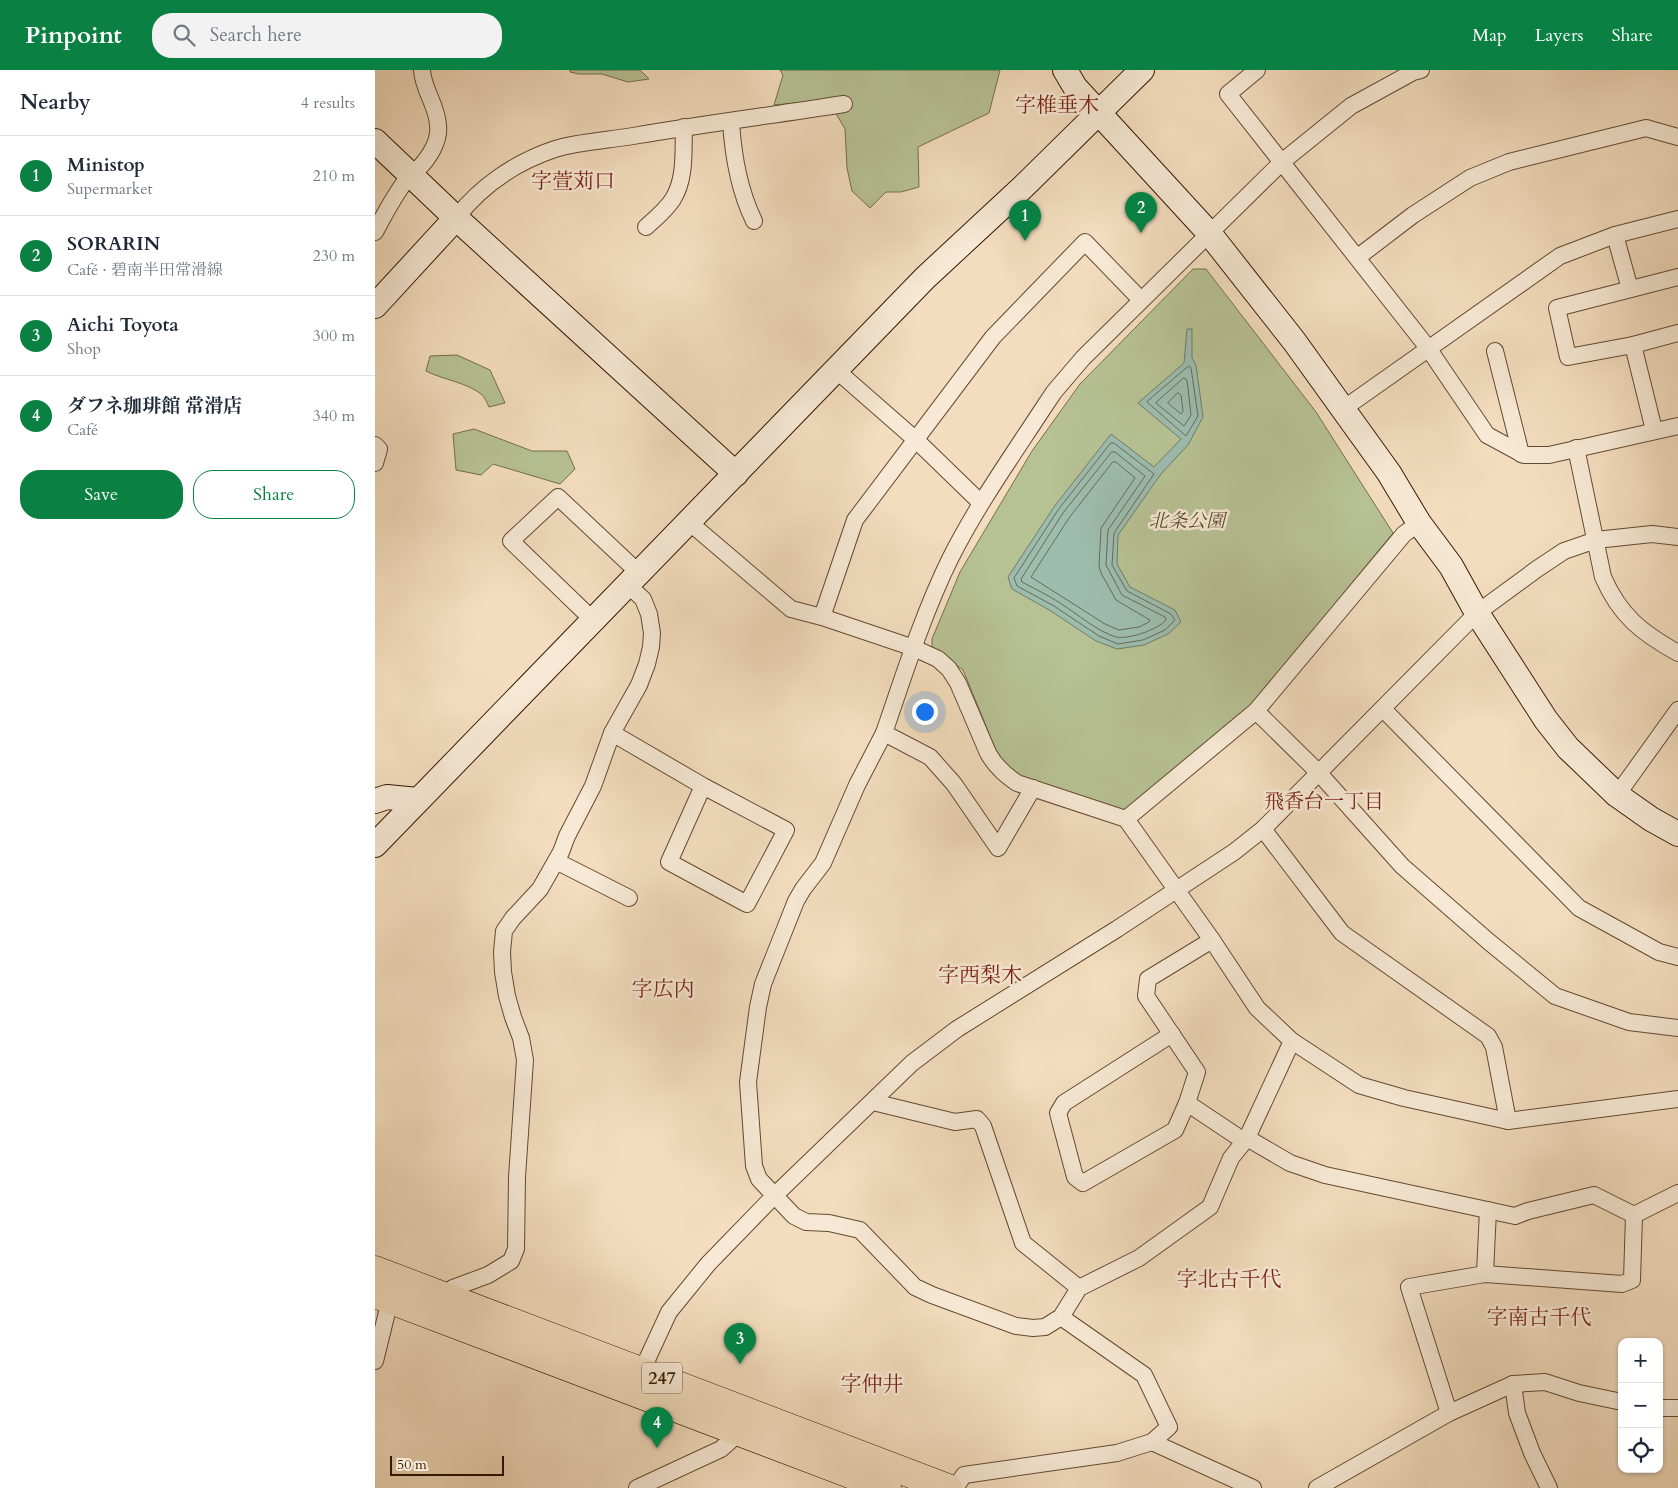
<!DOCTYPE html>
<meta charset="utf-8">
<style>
:root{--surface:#fff;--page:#f2f2f3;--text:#1f2937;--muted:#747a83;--line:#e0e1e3;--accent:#0b8043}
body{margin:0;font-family:Cardo,"Noto Serif JP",serif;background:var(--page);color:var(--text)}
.controls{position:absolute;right:15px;bottom:15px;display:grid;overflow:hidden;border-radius:10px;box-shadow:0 1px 4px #0004}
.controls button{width:45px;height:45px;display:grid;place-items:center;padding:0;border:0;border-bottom:1px solid var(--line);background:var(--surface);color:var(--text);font:25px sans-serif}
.scale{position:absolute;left:15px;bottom:12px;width:114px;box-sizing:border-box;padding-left:5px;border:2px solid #331901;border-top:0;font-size:14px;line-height:18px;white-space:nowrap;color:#331901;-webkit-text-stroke:4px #f7e9d5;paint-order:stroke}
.you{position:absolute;left:549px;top:641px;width:18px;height:18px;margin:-12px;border:4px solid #fff;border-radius:50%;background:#1a73e8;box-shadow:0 0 0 8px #1a73e833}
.badge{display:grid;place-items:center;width:32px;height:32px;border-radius:50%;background:var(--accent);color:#fff;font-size:16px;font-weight:700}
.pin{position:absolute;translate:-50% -41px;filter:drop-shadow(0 1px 2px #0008)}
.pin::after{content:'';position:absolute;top:26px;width:18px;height:15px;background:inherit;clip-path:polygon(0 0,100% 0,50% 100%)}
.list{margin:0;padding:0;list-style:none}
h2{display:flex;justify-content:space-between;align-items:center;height:65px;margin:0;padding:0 20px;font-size:21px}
h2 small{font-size:16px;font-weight:400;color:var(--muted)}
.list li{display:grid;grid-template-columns:32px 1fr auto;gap:15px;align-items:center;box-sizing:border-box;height:80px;padding:0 20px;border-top:1px solid var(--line)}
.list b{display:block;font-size:19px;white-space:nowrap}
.list p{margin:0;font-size:16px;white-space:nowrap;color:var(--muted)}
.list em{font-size:16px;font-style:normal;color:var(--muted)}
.actions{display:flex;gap:10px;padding:15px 20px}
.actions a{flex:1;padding:11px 0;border:1px solid var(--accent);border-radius:20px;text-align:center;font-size:18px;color:var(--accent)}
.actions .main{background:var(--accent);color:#fff}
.icon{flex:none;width:28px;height:28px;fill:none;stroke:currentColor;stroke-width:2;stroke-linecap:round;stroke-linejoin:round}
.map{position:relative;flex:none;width:1303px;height:1418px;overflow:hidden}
header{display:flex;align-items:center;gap:30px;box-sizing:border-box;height:70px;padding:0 25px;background:var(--accent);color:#fff}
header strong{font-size:24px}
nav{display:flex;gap:28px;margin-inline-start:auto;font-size:18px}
.search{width:350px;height:45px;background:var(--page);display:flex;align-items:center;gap:12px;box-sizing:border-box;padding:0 18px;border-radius:20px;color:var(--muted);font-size:19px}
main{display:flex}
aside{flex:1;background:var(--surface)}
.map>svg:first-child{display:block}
.green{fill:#b7c294;stroke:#756e4a}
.water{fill:#9cbcae;stroke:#727b69}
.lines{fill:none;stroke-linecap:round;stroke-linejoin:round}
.shore{stroke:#686a58;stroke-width:1}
.street-casing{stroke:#634a30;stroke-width:18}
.secondary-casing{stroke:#331901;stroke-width:26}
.highway-casing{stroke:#331901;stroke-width:29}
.street{stroke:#f7e9d5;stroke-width:16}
.secondary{stroke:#f7e9d5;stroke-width:24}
.highway{stroke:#f3ddbe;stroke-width:28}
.labels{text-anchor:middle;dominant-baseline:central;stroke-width:5;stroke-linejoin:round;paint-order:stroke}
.shield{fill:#f7e9d5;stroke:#6e5741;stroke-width:1}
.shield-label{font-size:18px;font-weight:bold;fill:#331901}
.park-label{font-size:19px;font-style:italic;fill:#5b4c2d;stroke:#f7e9d5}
.neighbourhood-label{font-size:20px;fill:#7a1f14;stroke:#f7e9d5}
.quarter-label{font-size:21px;fill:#7a1f14;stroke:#f7e9d5}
</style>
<header>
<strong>Pinpoint</strong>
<div class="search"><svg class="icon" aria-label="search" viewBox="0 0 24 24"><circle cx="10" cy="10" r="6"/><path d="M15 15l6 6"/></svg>Search here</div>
<nav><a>Map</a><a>Layers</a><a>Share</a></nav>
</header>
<main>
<aside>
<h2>Nearby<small>4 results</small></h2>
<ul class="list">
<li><span class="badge">1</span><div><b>Ministop</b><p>Supermarket</p></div><em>210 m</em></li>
<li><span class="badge">2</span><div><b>SORARIN</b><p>Café · 碧南半田常滑線</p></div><em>230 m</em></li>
<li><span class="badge">3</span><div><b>Aichi Toyota</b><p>Shop</p></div><em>300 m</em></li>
<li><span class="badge">4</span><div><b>ダフネ珈琲館 常滑店</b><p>Café</p></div><em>340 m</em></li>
</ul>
<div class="actions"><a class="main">Save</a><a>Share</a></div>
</aside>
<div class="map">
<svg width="1303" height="1418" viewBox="0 0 1303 1418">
<rect width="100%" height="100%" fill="#f3ddbe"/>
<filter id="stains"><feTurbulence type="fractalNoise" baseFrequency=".004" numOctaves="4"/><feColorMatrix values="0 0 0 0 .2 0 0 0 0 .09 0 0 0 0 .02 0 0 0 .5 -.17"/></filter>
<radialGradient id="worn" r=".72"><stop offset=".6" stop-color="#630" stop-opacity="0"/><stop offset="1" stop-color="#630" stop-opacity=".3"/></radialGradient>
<g class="green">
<polygon points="195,0 265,0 274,9 253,12 227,4 204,4 195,2"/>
<polygon points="405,0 625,0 614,43 543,77 544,117 526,122 511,122 495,138 477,121 472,98 470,59 453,30 399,35 408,5"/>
<polygon points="818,199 831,199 941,342 1018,463 876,636 748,741 642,705 623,685 588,600 557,577 557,569 585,502 657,381 705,314"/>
<path d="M82 285 115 300 130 333 114 337C112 333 110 327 106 324 90 312 69 310 51 301L55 286Z"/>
<polygon points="99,359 157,381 192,381 200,399 185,414 118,394 106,405 81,400 78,364"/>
</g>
<polygon class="water" points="812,259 817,259 817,288 821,295 828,347 813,375 786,404 743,465 742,494 755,517 800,540 806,552 793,564 769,575 742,579 721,571 676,541 637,519 633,507 679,437 736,364 779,397 806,369 763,333 809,293"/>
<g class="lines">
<g class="shore">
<polygon points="814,296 816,298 823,346 811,366 772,332"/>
<polygon points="809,308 812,310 816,345 809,356 781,333"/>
<polygon points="803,323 806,325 808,341 806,344 793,333"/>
<polygon points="736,373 739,373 779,404 739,463 737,495 752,521 796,544 800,550 790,560 768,570 743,574 724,566 679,536 642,516 639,508 683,440"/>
<path d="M737 382H740L770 406 733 460 731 495 747 525 790 547 791 550C784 559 753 570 741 567 721 561 703 544 685 533 673 525 660 519 647 512L646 509 688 443Z"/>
<polygon points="738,392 741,392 760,408 726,458 724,496 726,503 741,530 775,550 774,552 764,557 744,560 730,554 656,507 694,448"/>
</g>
<defs>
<g id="street">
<polyline points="882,0 853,24 1053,278 1112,365 1149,385 1174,385 1303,356"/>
<path d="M356 51C358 86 364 120 379 151"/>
<path d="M81 148C106 116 141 92 180 79 202 72 235 70 258 66 328 54 399 45 469 34"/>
<path d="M271 157C280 149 291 140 298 129 311 108 308 81 309 57"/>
<path d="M0 162C9 145 18 128 29 113 33 107 39 104 43 99 54 88 65 71 63 55 62 35 48 20 47 0"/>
<polyline points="1240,165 1255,219"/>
<polyline points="983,187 1038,145 1095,108 1134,92 1271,58 1303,67"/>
<polyline points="1303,207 1182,238 1193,287 1258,275 1303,263"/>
<polyline points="1258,275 1279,360"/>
<polyline points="1120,281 1146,384"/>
<polyline points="461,300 541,370 606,433"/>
<polyline points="968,339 1185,186 1240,165 1303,149"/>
<polyline points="0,375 4,379 0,393"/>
<path d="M1201 378 1228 507C1245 546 1267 563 1303 583"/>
<path d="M314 452 416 539 447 547 539 578 563 589 574 599 583 613 613 683C620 696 630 705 642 713L751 749 837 870 882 938 917 971 984 1015 1029 1028 1133 1051 1303 1029"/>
<polyline points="447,547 480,450 618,267 710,172 766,230"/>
<polyline points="219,551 136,471 183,427 264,503"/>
<polyline points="1008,639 1204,838 1284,882 1303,887"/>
<polyline points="881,641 943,702 1027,796 1113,871 1180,926 1254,952 1303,958"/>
<polyline points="237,663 328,716 411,760 372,834 294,792 328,716"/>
<polyline points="509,663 482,715 448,793 428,819 421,831 388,914 383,937 373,1012 379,1096 384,1109 419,1146 431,1152 454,1153 485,1160 540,1217 557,1225 641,1256 658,1258 670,1257 686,1247 704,1218 764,1188 835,1137 856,1088 872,1068 917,971"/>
<path d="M658 718 623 778 579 714 555 687 509 663C529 605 548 544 575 489 601 437 635 389 667 340L679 322 708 288 908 91 976 36 1038 2 1046 0"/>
<polyline points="1242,725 1303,640"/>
<polyline points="751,749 881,641 1029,464 1044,453"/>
<polyline points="888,759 967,863 1113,966 1119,977 1133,1051"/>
<polyline points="181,791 254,828"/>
<polyline points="837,870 773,909 771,926 822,1002 812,1033 869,1071"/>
<polyline points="797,964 689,1033 683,1043 700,1107 708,1113 800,1060 812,1033"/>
<polyline points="498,1032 580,1052 602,1049 608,1056 648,1173 704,1218"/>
<polyline points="872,1068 915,1093 950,1105 1140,1146 1153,1141 1219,1125 1259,1145"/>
<polyline points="1110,1204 1113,1140"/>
<polyline points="71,1226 78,1218 113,1205 136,1191 141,1179 142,1107 150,990 146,968 138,947 132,926 128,902 127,882 129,861 138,848 165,819 186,782 192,766 218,716 237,663 264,615 272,594 276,577 277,563 274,544 268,529 253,515"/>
<polyline points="0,1291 15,1230"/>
<polyline points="263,1309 294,1242 333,1194 399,1126 537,993 582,959 742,859 859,782 888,759 1102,543 1162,499 1189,481 1221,470 1277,464 1303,467"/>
<polyline points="1138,1314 1142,1343 1157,1383 1174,1418"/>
<polyline points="1284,1338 1303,1338"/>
<polyline points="1074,1343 1034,1217 1110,1204 1247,1214 1257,1210 1259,1145 1303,1123"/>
<polyline points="777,1372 878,1418"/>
<polyline points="262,1418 346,1379 355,1371 359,1361"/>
<polyline points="580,1418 589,1405 742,1383 777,1372 794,1357 769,1305 686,1247"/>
<polyline points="942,1418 1074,1343 1138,1314 1170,1312 1204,1323 1247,1332"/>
</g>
<g id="secondary">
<polyline points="690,0 700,17 834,163 919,271 1014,403 1044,453 1076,496 1102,543 1171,650 1193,678 1242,725 1276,749 1303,764"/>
<polyline points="0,71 81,148 361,404"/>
<polyline points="0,236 81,148"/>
<polyline points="0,731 12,727 43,730"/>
<polyline points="0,775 550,208 648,117 767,0"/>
</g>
<g id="highway">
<polyline points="0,1200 573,1418"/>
<polyline points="0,1224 512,1418"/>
</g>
</defs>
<use href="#street" class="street-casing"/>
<use href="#secondary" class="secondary-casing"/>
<use href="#highway" class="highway-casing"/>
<use href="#street" class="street"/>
<use href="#secondary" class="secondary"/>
<use href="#highway" class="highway"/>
</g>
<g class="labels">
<rect class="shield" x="267" y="1292.5" width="40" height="31" rx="4"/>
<g class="shield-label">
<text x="287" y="1308">247</text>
</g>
<g class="park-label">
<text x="812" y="451">北条公園</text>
</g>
<g class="neighbourhood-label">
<text x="949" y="731">飛香台一丁目</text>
</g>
<g class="quarter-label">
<text x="682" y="35">字椎垂木</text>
<text x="198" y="111">字萱苅口</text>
<text x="605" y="905">字西梨木</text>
<text x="288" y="919">字広内</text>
<text x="854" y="1209">字北古千代</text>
<text x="1164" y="1247">字南古千代</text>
<text x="497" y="1314">字仲井</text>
</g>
</g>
<rect width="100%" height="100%" filter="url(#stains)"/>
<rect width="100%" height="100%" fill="url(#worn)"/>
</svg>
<div class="controls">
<button>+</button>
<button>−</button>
<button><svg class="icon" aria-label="locate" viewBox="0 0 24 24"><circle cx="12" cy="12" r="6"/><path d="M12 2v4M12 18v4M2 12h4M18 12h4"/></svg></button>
</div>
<div class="scale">50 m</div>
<div class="you"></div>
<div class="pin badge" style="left:650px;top:171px">1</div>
<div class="pin badge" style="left:766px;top:163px">2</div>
<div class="pin badge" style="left:365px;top:1294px">3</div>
<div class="pin badge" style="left:282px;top:1378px">4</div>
</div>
</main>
